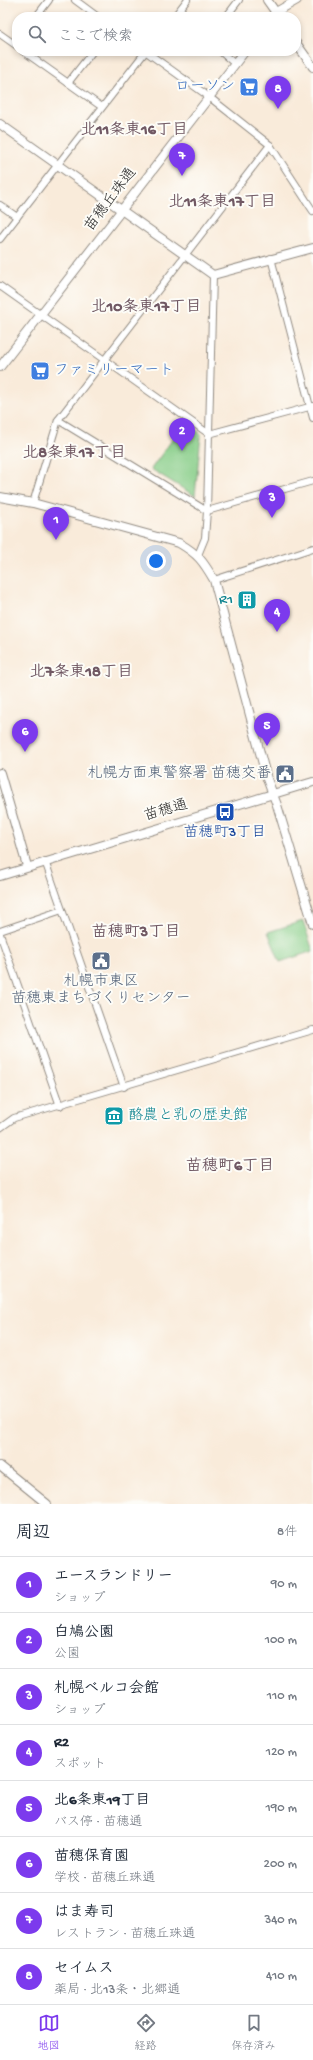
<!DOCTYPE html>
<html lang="ja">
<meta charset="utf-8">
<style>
:root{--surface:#fff;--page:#f2f2f3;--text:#1f2937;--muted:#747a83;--line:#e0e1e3;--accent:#7c3aed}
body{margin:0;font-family:"Gochi Hand","Klee One",sans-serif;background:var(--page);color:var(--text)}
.you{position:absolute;left:156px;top:561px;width:14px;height:14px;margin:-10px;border:3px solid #fff;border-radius:50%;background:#1a73e8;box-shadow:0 0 0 6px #1a73e833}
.badge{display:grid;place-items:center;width:26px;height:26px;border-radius:50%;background:var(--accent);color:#fff;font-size:13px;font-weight:700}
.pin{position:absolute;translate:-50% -33px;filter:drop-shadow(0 1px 2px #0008)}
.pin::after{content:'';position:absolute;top:21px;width:14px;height:12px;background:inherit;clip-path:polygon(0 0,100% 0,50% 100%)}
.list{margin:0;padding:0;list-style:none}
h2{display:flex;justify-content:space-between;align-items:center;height:52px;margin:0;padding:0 16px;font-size:17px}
h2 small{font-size:13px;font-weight:400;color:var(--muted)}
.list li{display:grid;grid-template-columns:26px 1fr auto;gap:12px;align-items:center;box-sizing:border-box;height:56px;padding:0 16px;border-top:1px solid var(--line)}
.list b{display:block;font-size:15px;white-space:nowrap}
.list p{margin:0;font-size:13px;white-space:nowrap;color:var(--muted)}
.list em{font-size:13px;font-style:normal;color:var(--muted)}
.icon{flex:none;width:22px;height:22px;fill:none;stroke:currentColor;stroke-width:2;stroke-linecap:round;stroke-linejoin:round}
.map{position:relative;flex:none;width:313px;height:1504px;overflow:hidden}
.search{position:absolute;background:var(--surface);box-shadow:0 2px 6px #0003;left:12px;right:12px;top:12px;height:44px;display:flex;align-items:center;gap:10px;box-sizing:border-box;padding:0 14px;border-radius:16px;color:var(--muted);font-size:15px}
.sheet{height:500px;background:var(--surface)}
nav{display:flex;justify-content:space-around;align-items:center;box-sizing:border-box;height:56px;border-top:1px solid var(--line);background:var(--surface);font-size:11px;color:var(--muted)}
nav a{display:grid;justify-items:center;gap:2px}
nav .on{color:var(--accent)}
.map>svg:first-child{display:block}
.green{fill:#87cd88;stroke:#597c5a}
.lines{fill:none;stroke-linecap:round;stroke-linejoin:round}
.minor-casing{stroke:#928b82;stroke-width:8}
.tertiary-casing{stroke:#928b82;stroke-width:10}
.minor{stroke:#fff;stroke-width:6}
.tertiary{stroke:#fff;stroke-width:8}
.labels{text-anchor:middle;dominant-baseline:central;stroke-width:4;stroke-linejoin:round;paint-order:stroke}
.shop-label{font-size:15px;fill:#366cbe;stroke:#fdfcf7;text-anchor:end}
.street-label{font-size:15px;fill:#2b2b2b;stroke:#fdfcf7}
.culture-label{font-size:15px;fill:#0d838f;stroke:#fdfcf7;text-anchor:end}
.service-label{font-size:15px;fill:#4e5e75;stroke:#fdfcf7;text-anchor:end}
.transit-label{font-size:15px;fill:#164399;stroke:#fdfcf7}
.neighbourhood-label{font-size:16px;font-weight:bold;fill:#705863;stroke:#fdfcf7}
</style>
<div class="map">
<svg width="313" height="1504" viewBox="0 0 313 1504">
<rect width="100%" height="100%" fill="#fdfcf7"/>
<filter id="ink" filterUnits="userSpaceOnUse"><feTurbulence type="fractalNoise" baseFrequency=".025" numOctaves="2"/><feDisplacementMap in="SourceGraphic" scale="8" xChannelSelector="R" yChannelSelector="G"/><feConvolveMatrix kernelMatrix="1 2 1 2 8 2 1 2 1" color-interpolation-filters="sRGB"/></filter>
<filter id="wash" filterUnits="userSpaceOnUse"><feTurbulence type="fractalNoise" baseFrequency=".012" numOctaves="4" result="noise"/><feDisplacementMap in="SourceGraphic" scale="16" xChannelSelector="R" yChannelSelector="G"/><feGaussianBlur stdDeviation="0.9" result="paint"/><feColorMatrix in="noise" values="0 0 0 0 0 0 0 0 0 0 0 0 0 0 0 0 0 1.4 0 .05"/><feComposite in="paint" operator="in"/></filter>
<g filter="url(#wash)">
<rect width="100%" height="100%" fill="#f9ebda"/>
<g class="green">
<polygon points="185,422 201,434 195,496 151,469"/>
<polygon points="303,921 313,951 280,962 268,932"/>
</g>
</g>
<g filter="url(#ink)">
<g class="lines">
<defs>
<g id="minor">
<polyline points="75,0 98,17"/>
<polyline points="36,17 49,0"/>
<polyline points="174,17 187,0"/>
<polyline points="226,17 239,0"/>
<polyline points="0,34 17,46"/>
<polyline points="23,51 102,107"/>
<polyline points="145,51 208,96 270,145 313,211"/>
<polyline points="220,51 235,64"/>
<polyline points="68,83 93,51"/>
<polyline points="0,205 17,217"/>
<polyline points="0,239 146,51"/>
<polyline points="271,258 313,418"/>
<polyline points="0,286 209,434 313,406"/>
<polyline points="58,420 207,511 313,481"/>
<polyline points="33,503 58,420 270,145"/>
<polyline points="198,555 205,538 207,511 213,275"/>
<polyline points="214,580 313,548"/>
<polyline points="45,861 124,1087"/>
<polyline points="0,931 62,910"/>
<polyline points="0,934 60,1106"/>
<polyline points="0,1128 14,1118 313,1030"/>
</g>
<g id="tertiary">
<polyline points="267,0 279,17"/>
<polyline points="272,17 276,12 297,0"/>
<polyline points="296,43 313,67"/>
<polyline points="0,124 213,275 313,248"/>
<polyline points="0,367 245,51"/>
<path d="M0 497 33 503 179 543C198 554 203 561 214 580L267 779 277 805 313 924"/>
<polyline points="0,773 27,866"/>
<polyline points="0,876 313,782"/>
<polyline points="0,1466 47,1504"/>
</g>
</defs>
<use href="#minor" class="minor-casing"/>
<use href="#tertiary" class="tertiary-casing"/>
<use href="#minor" class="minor"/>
<use href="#tertiary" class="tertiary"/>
</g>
</g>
<defs>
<symbol id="supermarket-square" viewBox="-11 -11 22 22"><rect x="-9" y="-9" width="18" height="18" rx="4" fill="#3f7fe0" stroke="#fdfcf7"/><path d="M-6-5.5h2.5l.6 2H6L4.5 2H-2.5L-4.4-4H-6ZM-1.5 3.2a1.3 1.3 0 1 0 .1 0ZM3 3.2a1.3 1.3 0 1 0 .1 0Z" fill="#fff"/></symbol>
<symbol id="building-square" viewBox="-11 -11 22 22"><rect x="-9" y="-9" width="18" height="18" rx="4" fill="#0f9aa8" stroke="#fdfcf7"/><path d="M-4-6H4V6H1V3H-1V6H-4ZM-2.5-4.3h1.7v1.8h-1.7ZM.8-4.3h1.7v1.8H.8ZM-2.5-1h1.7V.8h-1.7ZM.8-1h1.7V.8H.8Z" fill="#fff"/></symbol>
<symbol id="civic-square" viewBox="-11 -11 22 22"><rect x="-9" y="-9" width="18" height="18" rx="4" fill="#5c6f8a" stroke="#fdfcf7"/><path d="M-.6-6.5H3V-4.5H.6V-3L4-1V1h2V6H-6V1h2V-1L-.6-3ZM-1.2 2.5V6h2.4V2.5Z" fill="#fff"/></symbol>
<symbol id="bus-square" viewBox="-11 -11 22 22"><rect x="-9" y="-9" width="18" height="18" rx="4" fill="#1a4fb4" stroke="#fdfcf7"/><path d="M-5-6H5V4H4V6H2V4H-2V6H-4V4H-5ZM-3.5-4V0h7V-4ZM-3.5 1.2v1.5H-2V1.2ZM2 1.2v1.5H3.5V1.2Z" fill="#fff"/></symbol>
<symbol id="museum-square" viewBox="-11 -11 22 22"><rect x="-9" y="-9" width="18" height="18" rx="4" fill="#0f9aa8" stroke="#fdfcf7"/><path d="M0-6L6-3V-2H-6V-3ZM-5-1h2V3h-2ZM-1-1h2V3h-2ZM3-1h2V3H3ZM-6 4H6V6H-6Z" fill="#fff"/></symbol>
</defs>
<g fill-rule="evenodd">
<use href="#supermarket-square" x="238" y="76" width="22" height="22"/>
<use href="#supermarket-square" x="29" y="360" width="22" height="22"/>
<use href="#building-square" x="236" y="589" width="22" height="22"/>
<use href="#civic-square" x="274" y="763" width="22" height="22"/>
<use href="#bus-square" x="214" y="801" width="22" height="22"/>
<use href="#civic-square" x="90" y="950" width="22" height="22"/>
<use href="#museum-square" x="103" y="1105" width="22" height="22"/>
</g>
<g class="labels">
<g class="shop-label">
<text x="235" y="87">ローソン</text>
<text x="54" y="371" text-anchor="start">ファミリーマート</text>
</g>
<g class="street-label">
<text transform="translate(111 200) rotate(-53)">苗穂丘珠通</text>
<text transform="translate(166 811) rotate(-16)">苗穂通</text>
</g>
<g class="culture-label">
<text x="233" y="600">R1</text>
<text x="128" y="1116" text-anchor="start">酪農と乳の歴史館</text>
</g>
<g class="service-label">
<text x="271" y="774">札幌方面東警察署 苗穂交番</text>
<text x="101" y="982" text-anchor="middle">札幌市東区<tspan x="101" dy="17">苗穂東まちづくりセンター</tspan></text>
</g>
<g class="transit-label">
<text x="225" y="833">苗穂町3丁目</text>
</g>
<g class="neighbourhood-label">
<text x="134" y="131">北11条東16丁目</text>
<text x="222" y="203">北11条東17丁目</text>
<text x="146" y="308">北10条東17丁目</text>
<text x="74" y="454">北8条東17丁目</text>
<text x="81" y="673">北7条東18丁目</text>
<text x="136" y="933">苗穂町3丁目</text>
<text x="230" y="1167">苗穂町6丁目</text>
</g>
</g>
</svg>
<div class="you"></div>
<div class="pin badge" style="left:56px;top:540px">1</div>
<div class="pin badge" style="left:182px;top:451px">2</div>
<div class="pin badge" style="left:272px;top:518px">3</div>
<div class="pin badge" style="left:277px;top:632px">4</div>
<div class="pin badge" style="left:267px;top:746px">5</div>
<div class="pin badge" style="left:25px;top:752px">6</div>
<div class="pin badge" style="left:182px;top:176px">7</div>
<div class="pin badge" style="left:278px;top:109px">8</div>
<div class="search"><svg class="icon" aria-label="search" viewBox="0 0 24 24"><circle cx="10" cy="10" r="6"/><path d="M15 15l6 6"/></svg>ここで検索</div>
</div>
<section class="sheet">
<h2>周辺<small>8件</small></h2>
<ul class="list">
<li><span class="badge">1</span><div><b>エースランドリー</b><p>ショップ</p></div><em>90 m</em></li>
<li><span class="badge">2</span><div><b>白鳩公園</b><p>公園</p></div><em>100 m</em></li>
<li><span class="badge">3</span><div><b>札幌ベルコ会館</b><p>ショップ</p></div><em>110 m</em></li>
<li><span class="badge">4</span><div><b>R2</b><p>スポット</p></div><em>120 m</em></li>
<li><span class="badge">5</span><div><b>北6条東19丁目</b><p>バス停 · 苗穂通</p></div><em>190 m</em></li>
<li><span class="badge">6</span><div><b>苗穂保育園</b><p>学校 · 苗穂丘珠通</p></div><em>200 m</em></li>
<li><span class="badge">7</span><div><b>はま寿司</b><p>レストラン · 苗穂丘珠通</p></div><em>340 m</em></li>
<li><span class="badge">8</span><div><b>セイムス</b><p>薬局 · 北13条・北郷通</p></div><em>410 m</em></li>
</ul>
</section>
<nav>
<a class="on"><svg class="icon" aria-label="map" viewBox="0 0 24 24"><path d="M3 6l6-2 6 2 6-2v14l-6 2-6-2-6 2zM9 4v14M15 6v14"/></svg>地図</a>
<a><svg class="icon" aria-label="directions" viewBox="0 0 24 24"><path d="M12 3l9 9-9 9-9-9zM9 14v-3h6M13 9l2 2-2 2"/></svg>経路</a>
<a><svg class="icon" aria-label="saved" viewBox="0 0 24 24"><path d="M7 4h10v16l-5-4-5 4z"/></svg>保存済み</a>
</nav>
